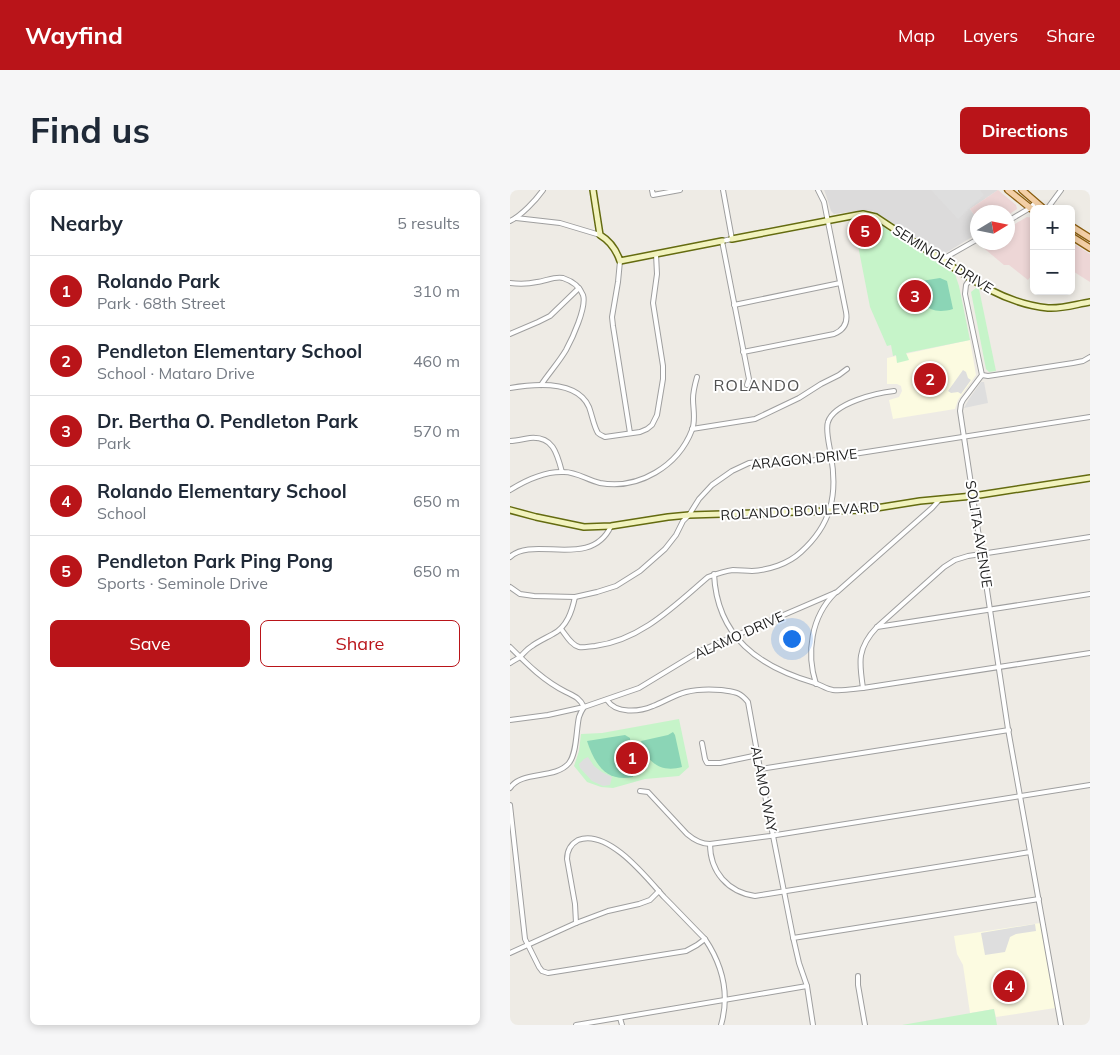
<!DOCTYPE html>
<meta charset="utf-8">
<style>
:root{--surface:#fff;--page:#f6f6f7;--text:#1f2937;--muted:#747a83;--line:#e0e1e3;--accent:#b91419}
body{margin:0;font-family:Mulish,sans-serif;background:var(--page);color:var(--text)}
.controls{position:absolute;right:15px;top:15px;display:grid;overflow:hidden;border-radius:8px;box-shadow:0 2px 8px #0003}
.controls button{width:45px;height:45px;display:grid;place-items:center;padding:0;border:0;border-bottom:1px solid var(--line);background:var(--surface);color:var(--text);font:25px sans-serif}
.compass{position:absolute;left:460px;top:15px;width:45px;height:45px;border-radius:50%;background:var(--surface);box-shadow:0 2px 8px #0003;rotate:80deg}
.you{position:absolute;left:281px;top:448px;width:18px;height:18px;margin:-12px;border:4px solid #fff;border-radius:50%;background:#1a73e8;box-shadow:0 0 0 8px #1a73e833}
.badge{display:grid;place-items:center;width:32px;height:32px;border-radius:50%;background:var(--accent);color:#fff;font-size:16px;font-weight:700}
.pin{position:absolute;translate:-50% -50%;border:2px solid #fff;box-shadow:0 1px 5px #0006}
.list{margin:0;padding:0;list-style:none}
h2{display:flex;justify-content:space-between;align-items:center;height:65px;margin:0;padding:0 20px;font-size:21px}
h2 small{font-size:16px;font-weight:400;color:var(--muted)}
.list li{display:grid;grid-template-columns:32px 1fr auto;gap:15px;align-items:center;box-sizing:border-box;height:70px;padding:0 20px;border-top:1px solid var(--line)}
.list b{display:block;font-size:19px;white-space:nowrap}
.list p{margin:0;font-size:16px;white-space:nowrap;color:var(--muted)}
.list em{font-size:16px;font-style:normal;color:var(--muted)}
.actions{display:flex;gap:10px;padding:15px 20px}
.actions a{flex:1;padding:11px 0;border:1px solid var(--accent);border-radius:8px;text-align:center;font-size:18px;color:var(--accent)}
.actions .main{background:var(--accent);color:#fff}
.map{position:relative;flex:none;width:580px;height:835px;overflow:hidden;border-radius:8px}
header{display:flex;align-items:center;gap:30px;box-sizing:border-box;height:70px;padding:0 25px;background:var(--accent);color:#fff}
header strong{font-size:24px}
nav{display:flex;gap:28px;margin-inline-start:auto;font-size:18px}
.intro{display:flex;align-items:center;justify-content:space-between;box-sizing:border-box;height:120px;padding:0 30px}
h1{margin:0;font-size:35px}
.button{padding:12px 22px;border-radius:8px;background:var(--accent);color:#fff;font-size:18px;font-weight:700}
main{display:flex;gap:30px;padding:0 30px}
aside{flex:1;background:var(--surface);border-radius:8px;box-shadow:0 2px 8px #0003}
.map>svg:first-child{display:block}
.residential{fill:#dcdbdb}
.commercial{fill:#edd6d6}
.education{fill:#fcfbe1}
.park{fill:#c6f4c9}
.pitch{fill:#8bd5b6}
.parking{fill:#dedede}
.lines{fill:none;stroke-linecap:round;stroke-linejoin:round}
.street-casing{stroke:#9f9f9f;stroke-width:6}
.secondary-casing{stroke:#646b10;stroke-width:8}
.primary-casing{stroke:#8a5d0f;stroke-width:8}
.street{stroke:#fff;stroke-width:4}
.secondary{stroke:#f2f3be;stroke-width:5}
.primary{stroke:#f3cfa6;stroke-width:5.5}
.labels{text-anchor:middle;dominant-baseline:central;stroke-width:4;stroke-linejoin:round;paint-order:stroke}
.street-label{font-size:14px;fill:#1e1e1e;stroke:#fff}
.quarter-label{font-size:16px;letter-spacing:1px;fill:#515151;stroke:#fff}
</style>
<header>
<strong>Wayfind</strong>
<nav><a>Map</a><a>Layers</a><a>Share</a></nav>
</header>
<div class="intro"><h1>Find us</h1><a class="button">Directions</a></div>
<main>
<aside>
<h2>Nearby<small>5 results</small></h2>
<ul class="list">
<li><span class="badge">1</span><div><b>Rolando Park</b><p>Park · 68th Street</p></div><em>310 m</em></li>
<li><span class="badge">2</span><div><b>Pendleton Elementary School</b><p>School · Mataro Drive</p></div><em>460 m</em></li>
<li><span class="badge">3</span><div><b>Dr. Bertha O. Pendleton Park</b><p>Park</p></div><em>570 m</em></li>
<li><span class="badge">4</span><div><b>Rolando Elementary School</b><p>School</p></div><em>650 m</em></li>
<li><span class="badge">5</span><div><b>Pendleton Park Ping Pong</b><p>Sports · Seminole Drive</p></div><em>650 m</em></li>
</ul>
<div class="actions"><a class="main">Save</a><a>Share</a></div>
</aside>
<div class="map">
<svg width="580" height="835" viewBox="0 0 580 835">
<rect width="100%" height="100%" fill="#eeebe5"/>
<polygon class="residential" points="314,0 488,0 460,19 467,29 467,44 434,64 430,63 363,21 355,20 324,24 321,21 316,5"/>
<g class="commercial">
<polygon points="488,0 506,15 507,19 498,25 498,22 468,22 467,29 460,19"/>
<polygon points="517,27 524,28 524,82 518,90 499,75 494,75 470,55 470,53 471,53 498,52 498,38"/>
<polygon points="561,52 580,64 580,92 561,80"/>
</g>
<g class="education">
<polygon points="460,150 466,185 448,210 445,219 383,229 379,210 389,207 392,201 391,196 387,194 377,194 377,168"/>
<polygon points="530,733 545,818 486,827 484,819 460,823 453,775 447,764 444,746"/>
</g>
<g class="park">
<polygon points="358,29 369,34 445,84 449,96 460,150 396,163 399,170 387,173 386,165 383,166 381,155 377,156 360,117 343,30"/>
<polygon points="466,98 469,99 486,181 479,182 476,179 461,102"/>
<polygon points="169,529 179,577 169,586 135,589 103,598 91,597 77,592 64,576 69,561 71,544 92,543"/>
<polygon points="484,819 487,835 392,835"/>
</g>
<g class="pitch">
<path d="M430 88 437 91 443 119C420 126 408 114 405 92Z"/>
<path d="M163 542 165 545 172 577C150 583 136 572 131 551L158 545Z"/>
<path d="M115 545 120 548 123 587C95 593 84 572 77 551Z"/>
</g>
<g class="parking">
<polygon points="421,0 470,0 474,5 448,29"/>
<polygon points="453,180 456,182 458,188 461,190 451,204 448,202 441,203 438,201"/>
<polygon points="471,192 474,192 478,213 454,218 459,209"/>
<polygon points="78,567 84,576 92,582 102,587 100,595 93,596 82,591 70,578 69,574 74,569"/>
<polygon points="525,734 526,741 506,744 500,747 495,762 475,765 471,743"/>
</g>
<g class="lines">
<defs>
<g id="street">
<polyline points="142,0 143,5 170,0"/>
<polyline points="213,0 222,49 212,51 239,189 237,195"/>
<polyline points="537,19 551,0"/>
<polyline points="6,28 50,33 90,45"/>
<path d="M0 31C11 26 26 10 33 0"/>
<polyline points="498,31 520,18 526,12"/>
<polyline points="431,70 468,49"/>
<polyline points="110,71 108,92 102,127 103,136 120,243"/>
<polyline points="460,89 456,95 455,104 472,185 453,210 451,214 450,221 498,539 551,835"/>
<path d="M0 93C9 94 18 94 27 92 36 91 45 86 53 88 62 91 70 97 73 105 77 117 62 149 56 160 49 172 39 183 31 195"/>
<polyline points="224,115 330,93"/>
<polyline points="0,144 28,132 40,126 69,98"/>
<path d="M233 162 324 144C334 140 338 133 336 122L314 12 308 0"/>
<polyline points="472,185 478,186 563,173 573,171 580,167"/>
<path d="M0 198C24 194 67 190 79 217 82 225 84 237 88 243 90 245 93 246 95 247L130 242 137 239 142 235 147 225 153 189V176L143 113 147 84 146 64"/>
<polyline points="182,239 245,229 289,208 311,194 329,185 337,179"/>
<path d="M0 251C7 251 13 249 20 248 43 246 47 263 52 282"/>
<path d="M0 300C16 290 35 281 54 282 67 282 77 290 90 293 129 300 168 276 182 240 186 230 183 219 183 209 183 201 185 194 187 187"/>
<path d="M0 367C23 345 81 380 101 336"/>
<path d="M204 384C207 447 249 477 305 493 311 495 316 499 323 500 333 501 343 499 353 498L580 463"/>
<polyline points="0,397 10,404 24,406 65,407 87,402 106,396 130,381 155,359 166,345 173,331 179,325 189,309 202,295 222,281 239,273 248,272 271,273 299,271 580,227"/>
<polyline points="367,437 580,404"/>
<path d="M51 439C56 445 61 455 69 457 74 458 80 456 85 456 131 450 164 416 198 387 206 384 215 381 223 380 230 380 236 381 242 381 259 380 278 374 291 362 321 335 328 305 321 266 320 257 315 240 318 232 324 213 366 203 384 201"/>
<path d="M0 457C18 475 34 491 56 502 64 506 70 508 74 517 72 520 70 524 69 527 66 540 67 563 59 573 45 590 12 580 0 598"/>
<path d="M0 473C3 471 7 469 10 467 14 463 17 459 22 456 29 451 36 448 43 444 57 437 62 421 65 407"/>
<path d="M306 494C296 463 301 427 325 403"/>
<path d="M353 498C349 472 347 458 367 437L434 377 445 370 458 366 580 347"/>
<path d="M97 510C106 524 129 522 143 516 154 512 164 505 176 502 188 499 199 499 211 500 224 502 229 501 238 512L253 595 283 747 289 773 297 796 303 835"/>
<polyline points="0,530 38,525 74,517 129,498 190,461 327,402 422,318 430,309"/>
<polyline points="192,553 195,569 197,573 210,573 248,565"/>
<polyline points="250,579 499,540"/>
<path d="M130 601 138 602 177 644C184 650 191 654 200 654L260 646 580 595"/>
<polyline points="0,615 15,749 29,777 32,781 38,783 176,761 187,755 195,749"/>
<path d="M200 654C200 682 218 702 245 706L520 662"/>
<path d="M66 733 65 714 57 669C57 661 61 654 68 650 98 638 137 688 154 707 168 721 181 735 195 749 213 776 220 804 211 835"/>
<polyline points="283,748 529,709"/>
<polyline points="0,763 66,733 98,721 129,714 140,710 149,701"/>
<polyline points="348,786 348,795 355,835"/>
<polyline points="110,828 112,835"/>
<polyline points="66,835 297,796"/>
</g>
<g id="secondary">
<path d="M83 0 90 45C100 51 106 59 110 71L212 51"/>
<path d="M222 49 347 25 353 24 366 27C387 41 407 54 428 67 461 90 496 114 538 118 552 119 567 114 580 112"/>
<polyline points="0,320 26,327 74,337 101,336 158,327 179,325 354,320 410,311 463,306 580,288"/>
</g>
<g id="primary">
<polyline points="498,0 524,21"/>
<polyline points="512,0 534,19"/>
<polyline points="561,36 580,48"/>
<polyline points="561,46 580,58"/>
</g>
</defs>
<use href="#street" class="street-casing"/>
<use href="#secondary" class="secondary-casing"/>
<use href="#primary" class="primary-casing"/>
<use href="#street" class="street"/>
<use href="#secondary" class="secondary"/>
<use href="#primary" class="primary"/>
</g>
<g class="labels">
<g class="street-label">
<text transform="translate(433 69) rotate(32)">SEMINOLE DRIVE</text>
<text transform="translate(294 269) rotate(-6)">ARAGON DRIVE</text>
<text transform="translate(290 321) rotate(-3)">ROLANDO BOULEVARD</text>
<text transform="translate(469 344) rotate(81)">SOLITA AVENUE</text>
<text transform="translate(229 445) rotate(-24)">ALAMO DRIVE</text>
<text transform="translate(254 599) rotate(79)">ALAMO WAY</text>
</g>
<g class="quarter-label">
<text x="247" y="195">ROLANDO</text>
</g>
</g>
</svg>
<div class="controls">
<button>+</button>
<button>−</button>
</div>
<svg class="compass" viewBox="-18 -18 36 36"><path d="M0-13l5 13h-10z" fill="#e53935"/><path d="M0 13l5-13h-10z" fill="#747a83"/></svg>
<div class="you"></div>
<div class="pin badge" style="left:122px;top:568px">1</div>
<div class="pin badge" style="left:420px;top:189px">2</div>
<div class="pin badge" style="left:405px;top:106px">3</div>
<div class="pin badge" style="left:499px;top:796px">4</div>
<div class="pin badge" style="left:355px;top:41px">5</div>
</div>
</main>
